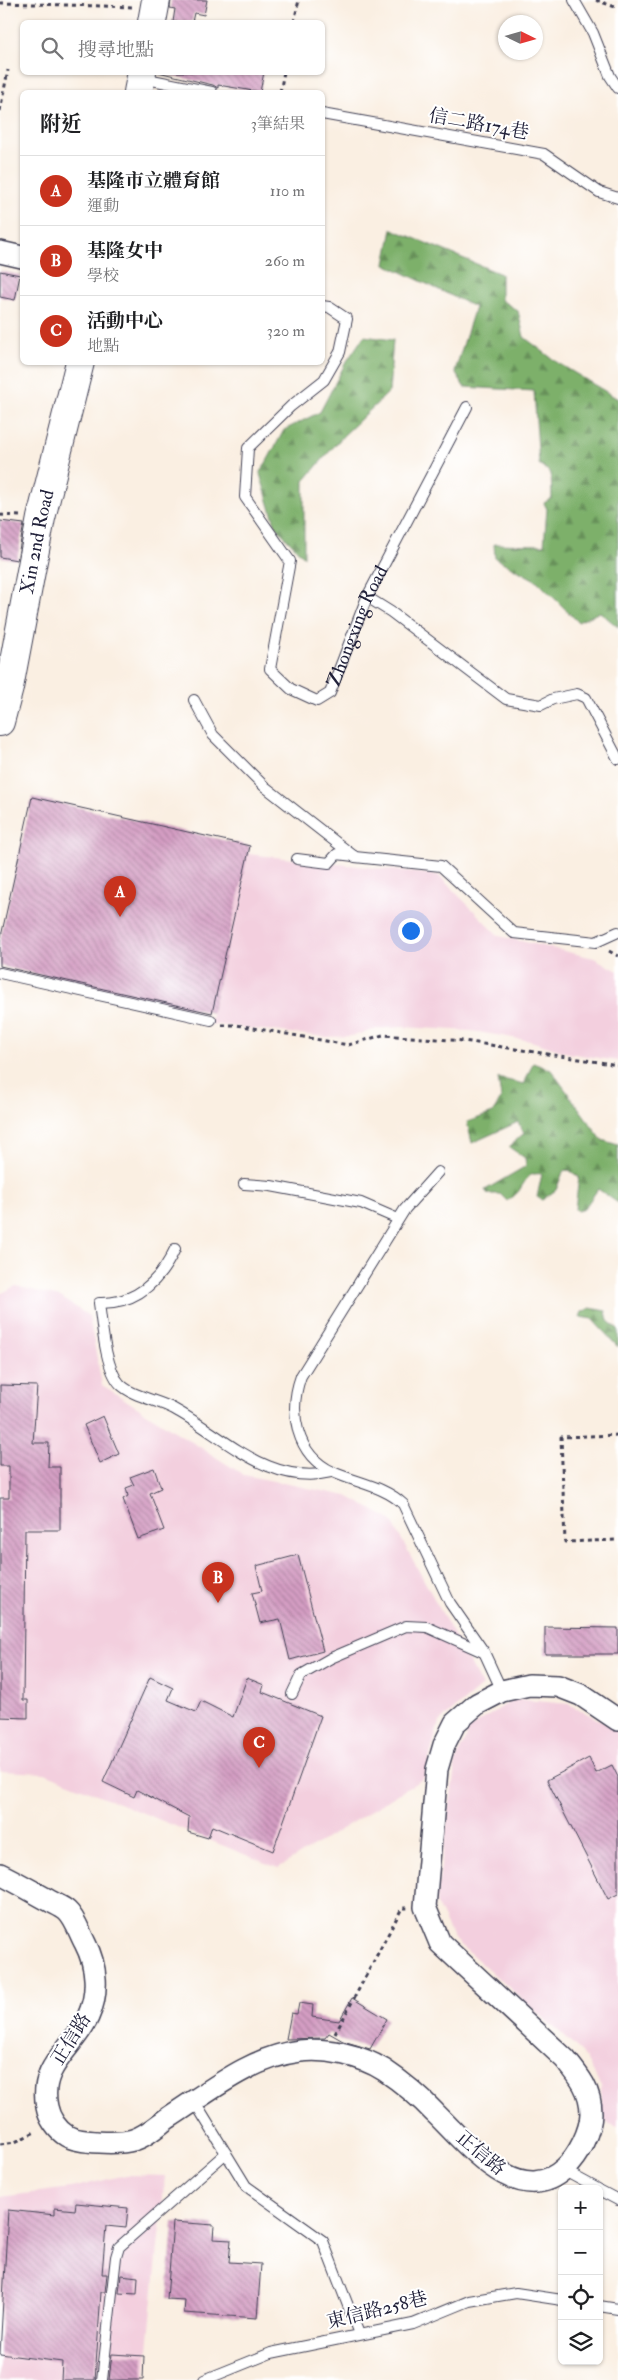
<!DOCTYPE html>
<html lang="zh-TW">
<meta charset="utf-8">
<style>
:root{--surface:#fff;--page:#f2f2f2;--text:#202124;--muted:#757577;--line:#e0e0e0;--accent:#c8321e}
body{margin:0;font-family:"IM FELL Double Pica","Noto Serif TC",serif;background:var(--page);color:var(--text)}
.controls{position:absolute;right:15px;bottom:15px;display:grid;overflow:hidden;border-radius:8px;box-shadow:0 1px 4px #0004}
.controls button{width:45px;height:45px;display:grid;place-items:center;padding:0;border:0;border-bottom:1px solid var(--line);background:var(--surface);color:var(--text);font:25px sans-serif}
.compass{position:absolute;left:498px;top:15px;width:45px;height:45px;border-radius:50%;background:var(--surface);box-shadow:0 1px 4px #0004;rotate:95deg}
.you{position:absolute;left:410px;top:930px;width:18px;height:18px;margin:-12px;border:4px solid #fff;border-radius:50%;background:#1a73e8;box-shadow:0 0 0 8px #1a73e833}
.badge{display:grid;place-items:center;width:32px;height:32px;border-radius:50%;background:var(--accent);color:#fff;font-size:16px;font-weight:700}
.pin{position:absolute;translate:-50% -41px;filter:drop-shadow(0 1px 2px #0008)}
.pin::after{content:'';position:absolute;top:26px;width:18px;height:15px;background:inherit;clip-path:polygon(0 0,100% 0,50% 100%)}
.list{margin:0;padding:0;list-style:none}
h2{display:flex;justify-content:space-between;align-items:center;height:65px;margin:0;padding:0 20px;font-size:21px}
h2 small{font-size:16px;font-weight:400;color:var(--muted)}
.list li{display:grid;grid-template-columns:32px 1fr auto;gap:15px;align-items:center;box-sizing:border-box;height:70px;padding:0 20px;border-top:1px solid var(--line)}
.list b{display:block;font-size:19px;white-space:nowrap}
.list p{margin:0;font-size:16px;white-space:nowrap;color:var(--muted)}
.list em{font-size:16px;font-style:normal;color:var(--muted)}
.icon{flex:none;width:28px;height:28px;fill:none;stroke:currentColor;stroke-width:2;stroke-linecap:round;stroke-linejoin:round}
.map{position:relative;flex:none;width:618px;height:2380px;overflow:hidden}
.search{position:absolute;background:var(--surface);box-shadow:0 1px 4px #0004;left:20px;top:20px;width:305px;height:55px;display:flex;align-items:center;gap:12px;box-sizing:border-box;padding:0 18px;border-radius:8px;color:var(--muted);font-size:19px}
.panel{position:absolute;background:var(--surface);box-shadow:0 1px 4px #0004;left:20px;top:90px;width:305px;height:275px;border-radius:8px}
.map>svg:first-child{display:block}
.built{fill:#f3cfde}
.forest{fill:url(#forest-firs);stroke:#506953}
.building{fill:url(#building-back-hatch)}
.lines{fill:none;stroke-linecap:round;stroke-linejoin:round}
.lane-casing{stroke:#424154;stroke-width:12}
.street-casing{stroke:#424154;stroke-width:24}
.secondary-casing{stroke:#424154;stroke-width:30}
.path{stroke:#424154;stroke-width:3;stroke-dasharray:4 4;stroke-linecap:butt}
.lane{stroke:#fff;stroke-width:10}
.street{stroke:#fff;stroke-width:21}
.secondary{stroke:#fff;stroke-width:28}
.labels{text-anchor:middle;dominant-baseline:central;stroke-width:4;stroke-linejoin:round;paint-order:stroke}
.street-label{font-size:19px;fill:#22223b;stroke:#fff}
</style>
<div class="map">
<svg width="618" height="2380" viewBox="0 0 618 2380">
<defs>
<pattern id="forest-firs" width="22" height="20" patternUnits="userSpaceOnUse" patternTransform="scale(1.25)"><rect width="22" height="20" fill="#7db06b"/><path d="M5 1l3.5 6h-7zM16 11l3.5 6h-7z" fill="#668f59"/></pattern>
<pattern id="building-back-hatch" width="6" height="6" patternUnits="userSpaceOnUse" patternTransform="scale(1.25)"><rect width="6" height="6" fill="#d49dc3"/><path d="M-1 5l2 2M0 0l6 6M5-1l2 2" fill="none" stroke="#ac80a0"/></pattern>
</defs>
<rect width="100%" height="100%" fill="#fff"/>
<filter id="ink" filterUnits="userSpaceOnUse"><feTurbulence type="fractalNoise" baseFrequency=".02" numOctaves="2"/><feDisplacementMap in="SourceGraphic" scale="10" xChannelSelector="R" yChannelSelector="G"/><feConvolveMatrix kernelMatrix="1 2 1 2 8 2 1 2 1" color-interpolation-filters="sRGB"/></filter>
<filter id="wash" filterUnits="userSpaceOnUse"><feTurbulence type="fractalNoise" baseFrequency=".0096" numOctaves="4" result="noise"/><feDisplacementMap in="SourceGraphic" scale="20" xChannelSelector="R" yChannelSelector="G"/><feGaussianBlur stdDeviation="1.12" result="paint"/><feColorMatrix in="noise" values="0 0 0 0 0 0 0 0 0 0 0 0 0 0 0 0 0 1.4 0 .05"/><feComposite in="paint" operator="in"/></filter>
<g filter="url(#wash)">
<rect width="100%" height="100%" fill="#faefe2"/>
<g class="built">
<polygon points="248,854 438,875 499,936 594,958 618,971 618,1061 568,1053 531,1041 472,1031 402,1027 377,1029 352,1036 326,1037 210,1024"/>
<polygon points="16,1286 60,1297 89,1316 102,1385 244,1475 347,1496 391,1520 482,1686 439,1722 424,1778 278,1868 45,1773 0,1771 0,1294"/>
<polygon points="514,1699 569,1704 614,1728 618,1735 618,2127 602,2121 601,2086 582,2052 453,1938 436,1902 456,1760 470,1728"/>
<polygon points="126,2175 165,2176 145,2380 0,2380 0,2197 71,2188"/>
</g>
<g class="forest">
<polygon points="392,229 501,274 501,300 518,311 524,337 558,363 618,399 618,627 600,612 578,622 537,581 495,558 494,544 544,545 547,509 544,503 552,498 551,473 539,464 534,391 464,387 455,371 475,307 385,264"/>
<polygon points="364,336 393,340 389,392 343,436 304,481 304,557 276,527 260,474 284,430 320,412 345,364"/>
<path d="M533 1063 551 1070 602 1140 618 1145V1203L598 1189 584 1209 577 1211 575 1209 579 1177 569 1170 563 1172 556 1190 542 1200 537 1197 542 1174C528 1172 527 1179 520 1189 518 1194 511 1197 507 1201L500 1194H488L485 1190 526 1166 525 1158 509 1147 524 1133 518 1122 472 1143 467 1122 493 1113 501 1098 498 1078 524 1084Z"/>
<polygon points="590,1308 606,1311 608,1321 618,1329 618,1347 592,1319 580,1317 582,1312"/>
</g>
<g id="blocks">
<g class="building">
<polygon points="171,0 207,0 204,15 194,13 192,22 173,22 175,9 170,8"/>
<polygon points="158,72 264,72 260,92 218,85 218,88 213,85"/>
<polygon points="0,271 20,275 15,300 0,297"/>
<polygon points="0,521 24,524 17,560 0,557"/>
<polygon points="32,797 250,846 212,1013 0,966 0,941"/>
<polygon points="0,1385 37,1386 33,1443 49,1443 48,1467 60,1467 60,1530 25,1530 23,1700 28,1700 28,1718 0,1717 0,1498 9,1498 9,1466 0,1466"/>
<polygon points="103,1416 119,1454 100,1463 84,1425"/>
<polygon points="154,1468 161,1488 150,1493 164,1530 138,1539 123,1499 128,1496 126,1488 134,1485 130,1477"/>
<polygon points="298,1555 323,1651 290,1660 280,1619 260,1623 252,1593 262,1591 256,1566"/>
<polygon points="545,1627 618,1628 618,1654 545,1654"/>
<polygon points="150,1677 173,1688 168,1700 196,1712 201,1701 233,1717 247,1678 264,1685 262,1692 321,1716 273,1851 212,1826 208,1838 188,1832 189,1817 137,1790 134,1797 103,1782"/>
<polygon points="589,1758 596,1773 612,1765 618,1777 618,1894 608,1899 547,1780"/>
<polygon points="352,1998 387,2019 370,2049 343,2041 329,2033 325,2038 286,2039 291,2013 297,2014 299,2003 313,2005 312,2017 339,2021"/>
<polygon points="76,2203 128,2208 126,2228 106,2226 102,2274 107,2274 105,2292 101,2292 95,2380 61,2380 62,2362 0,2354 8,2210 55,2215 55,2208 75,2210"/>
<polygon points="173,2222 214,2225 213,2239 231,2240 229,2262 261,2264 257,2318 184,2313 185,2300 167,2299"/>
<polygon points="121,2275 138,2277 137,2294 119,2293"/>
<polygon points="112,2354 144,2356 143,2380 109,2380"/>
</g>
</g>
</g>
<g filter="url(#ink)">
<use href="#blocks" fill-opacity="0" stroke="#424154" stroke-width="1"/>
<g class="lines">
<defs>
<g id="lane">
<polyline points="574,0 593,33 610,76 618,88"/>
<polyline points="142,78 212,92"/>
<polyline points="322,114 544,154 599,192 618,198"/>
<path id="s1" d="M322 306 329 307 347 319 340 352 324 380 291 406 248 448 245 497 290 561 270 669 291 689 317 701 330 693 367 597 467 407"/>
<polyline points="367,597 391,612 506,699 541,705 553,699 577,694 586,698 618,759"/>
<polyline points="194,700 213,735 264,786 355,857 441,866 514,933 596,942 618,932"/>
<polyline points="297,859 329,863 337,854 354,856"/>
<polyline points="0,973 211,1020"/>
<path d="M438 1172 405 1209 301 1376C288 1412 296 1455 333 1472 357 1483 384 1486 403 1504L450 1603 484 1652 502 1691"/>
<polyline points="244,1184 271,1186 361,1203 398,1219"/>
<path d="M175 1249C160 1281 136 1304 99 1303 102 1324 105 1368 120 1384 133 1397 158 1400 174 1409 224 1436 269 1487 332 1472"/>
<polyline points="292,1694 301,1675 331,1658 406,1626 427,1627 483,1652"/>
<polyline points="194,2101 246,2186 323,2241 359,2334"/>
<polyline points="563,2170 598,2189"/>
<polyline points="599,2190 618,2200"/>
<polyline points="599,2306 618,2309"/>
<polyline points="102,2380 116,2257 119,2247 226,2153"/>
<polyline points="204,2380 271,2353 413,2324 469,2301 516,2293 562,2300"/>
</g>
<g id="street">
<polyline points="0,252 22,257"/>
<path d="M0 1874C17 1882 33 1892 50 1901 55 1904 63 1907 67 1911 75 1918 80 1934 85 1943 97 1966 99 1993 88 2017 73 2049 38 2066 47 2107 49 2118 57 2130 67 2136 79 2143 120 2144 133 2140 145 2137 158 2125 168 2118 209 2092 250 2057 300 2051 328 2048 360 2055 384 2070 402 2082 420 2097 435 2113 467 2144 519 2211 565 2168 578 2156 591 2131 591 2113 591 2090 579 2076 565 2059L440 1943 425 1907 437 1769 444 1745 455 1723 477 1704 502 1691 529 1685 558 1686 581 1695 618 1720"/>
</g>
<g id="secondary">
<polyline points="152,22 156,0"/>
<polyline points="138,92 142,72"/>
<path id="s2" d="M0 722 9 688 41 518 80 362"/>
</g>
</defs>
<use href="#lane" class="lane-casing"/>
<use href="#street" class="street-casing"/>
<use href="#secondary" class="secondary-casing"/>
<g class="path">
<polyline points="596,0 618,8"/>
<polyline points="0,3 134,7"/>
<polyline points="294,22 299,0"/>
<polyline points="280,92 284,72"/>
<polyline points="0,111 8,70"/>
<polyline points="0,515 21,516"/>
<polyline points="609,951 618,956"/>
<polyline points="222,1025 237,1025 348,1045 383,1035 464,1041 618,1065"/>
<polyline points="618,1435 561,1437 565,1542 618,1540"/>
<polyline points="335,2034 402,1908 408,1908"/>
<polyline points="0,2144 15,2142 37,2131"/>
</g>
<use href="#lane" class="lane"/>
<use href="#street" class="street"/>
<use href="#secondary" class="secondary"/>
</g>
</g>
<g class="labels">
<g class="street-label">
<text transform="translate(479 124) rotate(10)">信二路174巷</text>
<text stroke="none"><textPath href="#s2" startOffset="184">Xin 2nd Road</textPath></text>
<text stroke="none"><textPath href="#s1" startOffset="579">Zhongxing Road</textPath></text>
<text transform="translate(71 2039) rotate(-58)">正信路</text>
<text transform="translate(481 2153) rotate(40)">正信路</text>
<text transform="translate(377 2310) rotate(-14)">東信路258巷</text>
</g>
</g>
</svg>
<div class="controls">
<button>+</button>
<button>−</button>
<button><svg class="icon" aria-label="locate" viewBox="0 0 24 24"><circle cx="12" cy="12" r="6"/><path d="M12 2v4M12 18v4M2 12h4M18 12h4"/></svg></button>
<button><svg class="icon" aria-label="layers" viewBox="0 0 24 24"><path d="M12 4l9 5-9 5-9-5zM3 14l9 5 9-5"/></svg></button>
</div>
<svg class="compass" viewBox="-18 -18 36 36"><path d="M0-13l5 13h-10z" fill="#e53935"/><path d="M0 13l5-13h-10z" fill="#757577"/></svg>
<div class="you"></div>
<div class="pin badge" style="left:120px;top:917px">A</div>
<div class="pin badge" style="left:218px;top:1603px">B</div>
<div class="pin badge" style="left:259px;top:1768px">C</div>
<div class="search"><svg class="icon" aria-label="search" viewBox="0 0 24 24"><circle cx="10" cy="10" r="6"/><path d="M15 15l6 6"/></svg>搜尋地點</div>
<section class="panel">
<h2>附近<small>3筆結果</small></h2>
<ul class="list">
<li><span class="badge">A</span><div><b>基隆市立體育館</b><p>運動</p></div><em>110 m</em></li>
<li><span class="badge">B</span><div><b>基隆女中</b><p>學校</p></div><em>260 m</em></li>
<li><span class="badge">C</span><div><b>活動中心</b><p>地點</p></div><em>320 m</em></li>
</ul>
</section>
</div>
